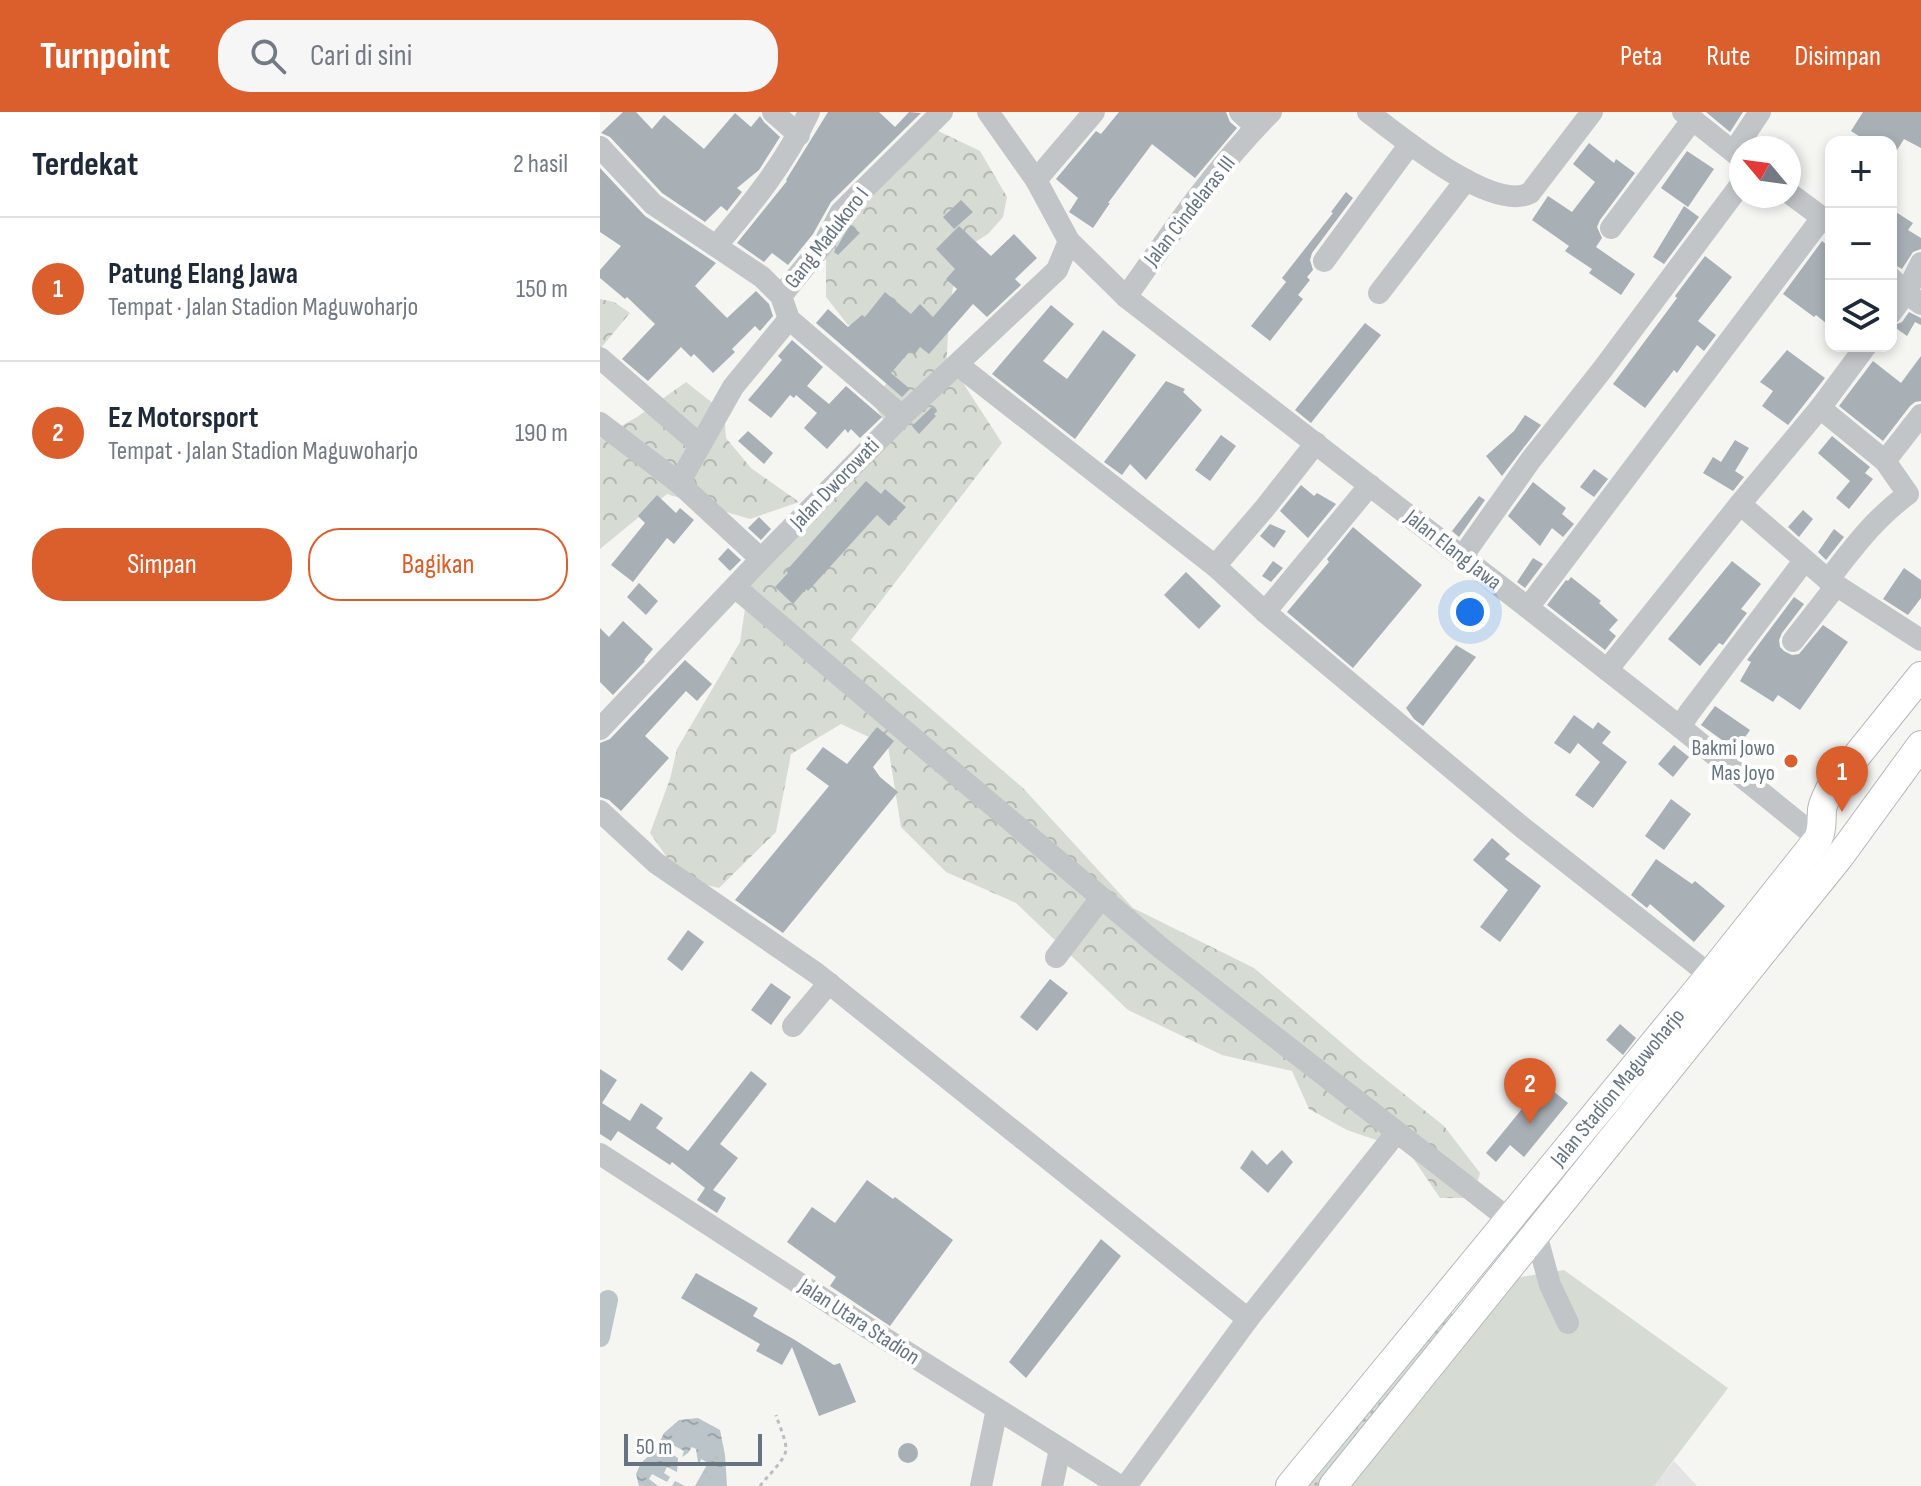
<!DOCTYPE html>
<html lang="id">
<meta charset="utf-8">
<style>
:root{--surface:#fff;--page:#f6f6f7;--text:#1f2937;--muted:#747a83;--line:#e0e1e3;--accent:#db5e2d}
body{margin:0;font-family:"Sofia Sans Condensed",sans-serif;background:var(--page);color:var(--text)}
.controls{position:absolute;right:24px;top:24px;display:grid;overflow:hidden;border-radius:16px;box-shadow:0 4px 12px #0003}
.controls button{width:72px;height:72px;display:grid;place-items:center;padding:0;border:0;border-bottom:2px solid var(--line);background:var(--surface);color:var(--text);font:40px sans-serif}
.compass{position:absolute;left:1129px;top:24px;width:72px;height:72px;border-radius:50%;background:var(--surface);box-shadow:0 4px 12px #0003;rotate:299deg}
.scale{position:absolute;left:24px;bottom:20px;width:138px;box-sizing:border-box;padding-left:8px;border:4px solid #667482;border-top:0;font-size:22px;line-height:28px;white-space:nowrap;color:#667482;-webkit-text-stroke:6px #fff;paint-order:stroke}
.you{position:absolute;left:870px;top:500px;width:28px;height:28px;margin:-20px;border:6px solid #fff;border-radius:50%;background:#1a73e8;box-shadow:0 0 0 12px #1a73e833}
.badge{display:grid;place-items:center;width:52px;height:52px;border-radius:50%;background:var(--accent);color:#fff;font-size:26px;font-weight:700}
.pin{position:absolute;translate:-50% -66px;filter:drop-shadow(0 2px 4px #0008)}
.pin::after{content:'';position:absolute;top:42px;width:28px;height:24px;background:inherit;clip-path:polygon(0 0,100% 0,50% 100%)}
.list{margin:0;padding:0;list-style:none}
h2{display:flex;justify-content:space-between;align-items:center;height:104px;margin:0;padding:0 32px;font-size:34px}
h2 small{font-size:26px;font-weight:400;color:var(--muted)}
.list li{display:grid;grid-template-columns:52px 1fr auto;gap:24px;align-items:center;box-sizing:border-box;height:144px;padding:0 32px;border-top:2px solid var(--line)}
.list b{display:block;font-size:30px;white-space:nowrap}
.list p{margin:0;font-size:26px;white-space:nowrap;color:var(--muted)}
.list em{font-size:26px;font-style:normal;color:var(--muted)}
.actions{display:flex;gap:16px;padding:24px 32px}
.actions a{flex:1;padding:18px 0;border:2px solid var(--accent);border-radius:32px;text-align:center;font-size:28px;color:var(--accent)}
.actions .main{background:var(--accent);color:#fff}
.icon{flex:none;width:44px;height:44px;fill:none;stroke:currentColor;stroke-width:2;stroke-linecap:round;stroke-linejoin:round}
.map{position:relative;flex:none;width:1321px;height:1374px;overflow:hidden}
header{display:flex;align-items:center;gap:48px;box-sizing:border-box;height:112px;padding:0 40px;background:var(--accent);color:#fff}
header strong{font-size:38px}
nav{display:flex;gap:44px;margin-inline-start:auto;font-size:28px}
.search{width:560px;height:72px;background:var(--page);display:flex;align-items:center;gap:20px;box-sizing:border-box;padding:0 28px;border-radius:32px;color:var(--muted);font-size:30px}
main{display:flex}
aside{flex:1;background:var(--surface)}
.map>svg:first-child{display:block}
.built{fill:#e3e4e3}
.grass{fill:url(#grass-dots)}
.forest{fill:url(#forest-crowns)}
.garden{fill:#d6dcd3}
.water{fill:url(#water-ripples)}
.pier{fill:#f5f5f2}
.lines{fill:none;stroke-linecap:round;stroke-linejoin:round}
.canal{stroke:#bbc4c9;stroke-width:20}
.building{fill:#a8afb5}
.major-casing{stroke:#b4b8bc;stroke-width:30}
.path{stroke:#bbbdbf;stroke-width:3;stroke-dasharray:4 4;stroke-linecap:butt}
.minor{stroke:#c1c5c8;stroke-width:22}
.major{stroke:#fff;stroke-width:28}
.poi-dot{fill:#db5e2d;stroke:#fff;stroke-width:3}
.labels{text-anchor:middle;dominant-baseline:central;stroke-width:8;stroke-linejoin:round;paint-order:stroke}
.street-label{font-size:22px;fill:#667482;stroke:#fff}
.poi-label{font-size:22px;fill:#667482;stroke:#fff;text-anchor:end}
</style>
<header>
<strong>Turnpoint</strong>
<div class="search"><svg class="icon" aria-label="search" viewBox="0 0 24 24"><circle cx="10" cy="10" r="6"/><path d="M15 15l6 6"/></svg>Cari di sini</div>
<nav><a>Peta</a><a>Rute</a><a>Disimpan</a></nav>
</header>
<main>
<aside>
<h2>Terdekat<small>2 hasil</small></h2>
<ul class="list">
<li><span class="badge">1</span><div><b>Patung Elang Jawa</b><p>Tempat · Jalan Stadion Maguwoharjo</p></div><em>150 m</em></li>
<li><span class="badge">2</span><div><b>Ez Motorsport</b><p>Tempat · Jalan Stadion Maguwoharjo</p></div><em>190 m</em></li>
</ul>
<div class="actions"><a class="main">Simpan</a><a>Bagikan</a></div>
</aside>
<div class="map">
<svg width="1321" height="1374" viewBox="0 0 1321 1374">
<defs>
<pattern id="grass-dots" width="8" height="8" patternUnits="userSpaceOnUse" patternTransform="scale(2)"><rect width="8" height="8" fill="#d6dcd3"/><path d="M2 2h.1M6 6h.1" fill="none" stroke="#b1b7b1" stroke-width="1.8" stroke-linecap="round"/></pattern>
<pattern id="forest-crowns" width="20" height="18" patternUnits="userSpaceOnUse" patternTransform="scale(2)"><rect width="20" height="18" fill="#d6dcd3"/><path d="M2 6a3 3 0 1 1 6 0M12 15a3 3 0 1 1 6 0" fill="none" stroke="#b1b7b1"/></pattern>
<pattern id="water-ripples" width="26" height="14" patternUnits="userSpaceOnUse" patternTransform="scale(2)"><rect width="26" height="14" fill="#bbc4c9"/><path d="M2 4q2-2 4 0t4 0M15 11q2-2 4 0t4 0" fill="none" stroke="#9ca4a9"/></pattern>
</defs>
<rect width="100%" height="100%" fill="#f5f5f2"/>
<polygon class="built" points="1074,1349 1097,1374 1053,1374"/>
<polygon class="grass" points="849,1199 855,1204 854,1208 718,1374 704,1374"/>
<g class="forest">
<polygon points="332,16 380,39 407,85 403,105 388,122 359,140 349,200 346,262 354,257 402,331 251,528 423,676 533,796 654,856 763,949 844,1014 880,1061 873,1086 840,1086 808,1039 747,1018 709,997 692,959 622,943 528,898 416,791 346,760 301,715 288,634 241,612 191,642 176,720 119,776 82,767 50,721 70,667 77,637 140,530 151,457 288,315 274,293 289,266 261,214 248,213 226,185 226,143 229,113"/>
<polygon points="0,187 14,190 30,201 0,237"/>
<polygon points="86,270 124,300 126,326 151,356 199,390 150,407 67,382 0,437 0,326 37,305"/>
</g>
<polygon class="garden" points="964,1158 1128,1276 1054,1374 742,1374 915,1166"/>
<polygon class="water" points="98,1306 120,1318 125,1343 127,1374 39,1374 36,1362 41,1351 56,1337 64,1321 79,1308"/>
<polygon class="pier" points="73,1333 84,1339 82,1345 88,1341 92,1335 96,1337 98,1350 100,1351 101,1347 108,1351 95,1374 85,1374 75,1369 72,1374 58,1374 49,1367 52,1362 67,1370 70,1365 64,1361 67,1355 77,1360 78,1346 70,1341"/>
<g class="lines">
<polyline class="canal" points="0,1225 8,1188"/>
</g>
<g class="building">
<polygon points="23,0 36,0 52,17 64,3 104,37 135,1 151,15 160,4 164,10 180,25 159,58 137,76 142,80 127,99 121,94 105,110 62,81 10,25 1,21"/>
<polygon points="228,0 279,0 295,15 309,0 321,1 231,90 213,122 188,153 172,141 164,150 137,131 187,69 186,68"/>
<polygon points="519,0 626,0 630,10 637,16 595,66 552,32 508,91 510,91 493,116 469,100 478,86 456,67 496,19 501,22"/>
<polygon points="1106,0 1143,0 1130,20"/>
<polygon points="1263,0 1321,0 1321,36 1304,27 1291,48 1291,30 1268,30 1251,19"/>
<polygon points="989,31 1014,51 1016,47 1035,61 1000,108 997,115 1002,126 996,135 1035,162 1021,183 989,161 992,157 965,139 969,134 932,108 948,84 972,100 995,70 973,52"/>
<polygon points="1087,39 1114,57 1088,95 1061,76"/>
<polygon points="0,56 45,104 116,151 95,174 127,206 156,179 169,192 173,204 160,219 155,214 132,237 135,240 113,261 94,242 91,245 81,235 48,269 22,247 55,212 27,185 25,187 0,166 0,158 21,134 0,120"/>
<polygon points="746,80 753,86 712,141 710,148 713,158 707,165 710,168 698,183 703,187 670,229 651,214 686,170 682,166 733,101 731,100"/>
<polygon points="361,88 373,100 354,117 343,105"/>
<polygon points="1084,94 1099,105 1064,152 1053,145"/>
<polygon points="1291,97 1313,111 1308,118 1321,126 1321,137 1313,140 1302,157 1295,153 1291,152"/>
<polygon points="250,113 260,121 238,143 234,140"/>
<polygon points="359,114 391,144 414,122 437,146 415,167 421,173 387,205 373,192 329,242 320,235 315,242 310,239 291,261 310,277 302,285 216,211 228,197 248,215 262,203 265,205 285,180 311,202 320,192 333,205 357,177 346,167 355,157 336,137"/>
<polygon points="1222,129 1231,136 1231,215 1216,203 1214,205 1183,182"/>
<polygon points="1105,144 1132,165 1098,209 1116,223 1104,239 1097,233 1077,261 1074,258 1045,296 1013,272 1077,186 1075,184"/>
<polygon points="451,193 474,212 443,249 467,267 503,218 536,243 475,327 392,262"/>
<polygon points="1309,200 1321,206 1321,213 1315,210 1307,224 1293,214 1302,210"/>
<polygon points="765,211 781,223 711,311 695,298"/>
<polygon points="192,228 223,255 207,274 229,292 246,274 282,305 260,326 251,317 248,321 245,317 227,337 204,316 217,301 196,283 194,286 190,283 171,306 148,288 182,248 178,244"/>
<polygon points="1187,238 1225,266 1188,313 1162,294 1173,279 1160,270"/>
<polygon points="1321,244 1321,289 1315,290 1310,294 1283,329 1239,294 1273,249 1301,271"/>
<polygon points="566,269 585,277 583,280 602,298 546,368 530,352 522,363 504,350"/>
<polygon points="332,295 337,299 334,302 336,304 319,322 312,314"/>
<polygon points="925,303 941,313 902,364 886,344 914,319"/>
<polygon points="148,319 173,341 164,352 138,329"/>
<polygon points="621,323 636,334 610,369 595,358"/>
<polygon points="1232,324 1270,355 1265,361 1273,367 1249,397 1236,386 1250,369 1218,341"/>
<polygon points="1135,328 1149,336 1135,359 1144,365 1133,379 1103,361 1113,345 1121,350"/>
<polygon points="994,357 1008,367 994,385 980,375"/>
<polygon points="266,369 281,382 285,377 306,395 289,414 277,403 208,479 206,477 193,492 175,475 188,461 186,459"/>
<polygon points="933,370 966,396 962,402 974,412 963,425 952,416 940,434 908,404"/>
<polygon points="701,373 714,384 717,381 736,392 708,426 680,399"/>
<polygon points="57,383 76,401 80,396 94,408 74,432 67,426 33,470 11,453 45,411 38,404"/>
<polygon points="879,384 885,388 859,425 852,419"/>
<polygon points="1203,398 1213,407 1199,425 1188,415"/>
<polygon points="159,405 171,417 161,428 148,416"/>
<polygon points="670,412 686,419 674,436 660,424"/>
<polygon points="753,415 822,473 753,556 687,500 729,450 727,447"/>
<polygon points="1234,417 1244,425 1226,448 1218,440"/>
<polygon points="128,436 141,448 130,459 118,447"/>
<polygon points="933,446 943,452 925,476 917,470"/>
<polygon points="673,449 683,456 671,470 662,464"/>
<polygon points="1132,449 1161,472 1141,497 1147,501 1123,533 1119,531 1100,554 1068,527"/>
<polygon points="1304,456 1321,468 1321,486 1308,503 1283,487"/>
<polygon points="586,460 621,494 599,517 564,483"/>
<polygon points="971,465 1001,489 999,491 1018,508 1009,518 1016,524 1005,538 947,493 966,468 968,469"/>
<polygon points="39,471 58,489 46,503 27,485"/>
<polygon points="1194,485 1204,492 1182,521 1179,528 1180,535 1184,539 1192,543 1199,542 1223,513 1248,530 1200,598 1178,583 1173,590 1140,569 1151,550 1147,548"/>
<polygon points="23,509 53,537 44,548 45,549 13,583 0,570 0,516 9,525"/>
<polygon points="856,533 876,545 823,614 814,607 806,596"/>
<polygon points="85,548 112,572 97,589 86,579 45,624 69,646 21,699 9,688 0,685 0,631 10,627"/>
<polygon points="1115,594 1150,618 1136,638 1101,613"/>
<polygon points="974,603 993,617 998,610 1011,620 1002,631 1027,650 993,696 975,683 1000,650 978,631 970,642 954,631"/>
<polygon points="277,615 294,629 273,655 280,665 298,680 183,821 135,788 229,674 206,657 223,635 247,652"/>
<polygon points="1074,633 1089,645 1073,665 1058,652"/>
<polygon points="1071,687 1091,702 1064,738 1045,724"/>
<polygon points="892,726 910,742 905,747 941,774 900,830 880,815 908,778 873,748"/>
<polygon points="1056,747 1092,772 1095,769 1125,794 1094,830 1050,792 1047,796 1031,783"/>
<polygon points="88,818 104,830 82,859 67,847"/>
<polygon points="450,867 468,881 437,919 420,905"/>
<polygon points="171,871 191,885 171,913 151,898"/>
<polygon points="1020,912 1036,926 1023,943 1006,928"/>
<polygon points="0,957 17,968 2,991 30,1009 41,991 63,1006 56,1016 88,1039 151,959 167,972 120,1032 138,1046 113,1078 126,1086 117,1101 97,1088 105,1076 72,1050 70,1053 18,1019 11,1029 0,1022"/>
<polygon points="943,971 968,991 924,1045 910,1033 896,1050 886,1041"/>
<polygon points="652,1038 667,1053 682,1038 693,1050 668,1081 640,1056"/>
<polygon points="267,1068 293,1087 295,1085 353,1128 290,1214 230,1174 236,1165 187,1130 212,1095 235,1111"/>
<polygon points="501,1127 521,1144 426,1266 409,1250"/>
<polygon points="96,1161 158,1196 153,1204 195,1228 234,1253 240,1251 256,1290 219,1304 192,1235 182,1253 156,1239 160,1232 81,1186"/>
<circle cx="308" cy="1341" r="10"/>
</g>
<g class="lines">
<defs>
<g id="major">
<path id="s1" d="M690 1374 1110 863 1218 727C1223 716 1221 709 1222 698 1223 690 1227 684 1230 677L1321 564"/>
<polyline points="733,1374 1240,744 1321,633"/>
</g>
</defs>
<use href="#major" class="major-casing"/>
<g class="path">
<polyline points="108,1351 121,1343"/>
<polyline points="104,1359 111,1365"/>
<path d="M160 1374C167 1364 187 1347 186 1336 185 1325 179 1313 176 1303"/>
</g>
<g class="minor">
<polyline points="173,0 199,23"/>
<polyline points="388,0 436,68 469,129 526,185 927,495 1080,615 1230,736"/>
<polyline points="640,0 656,15"/>
<path d="M768 0C798 23 892 101 930 81L992 0"/>
<polyline points="1083,0 1141,46"/>
<polyline points="0,35 53,92 162,165 181,184 189,207 302,304"/>
<polyline points="1134,39 1160,0"/>
<polyline points="436,68 494,0"/>
<polyline points="1189,81 1231,112"/>
<polyline points="1011,116 1093,7"/>
<path d="M116 134C152 92 186 50 209 0"/>
<polyline points="724,149 810,32"/>
<polyline points="1291,166 1306,181 1321,192"/>
<polyline points="779,181 866,68"/>
<polyline points="181,184 225,130 241,100 342,0"/>
<path d="M526 185C571 121 616 55 671 0"/>
<polyline points="1291,201 1306,181 1321,151"/>
<polyline points="0,246 100,333"/>
<polyline points="358,253 615,454 665,500 923,716 1110,863"/>
<polyline points="1220,296 1285,349"/>
<polyline points="0,311 79,371 161,447"/>
<polyline points="79,371 133,275 189,207"/>
<path d="M1140 392 1228 468C1254 435 1274 407 1308 382L1285 349 1321 303"/>
<polyline points="862,445 930,349 1002,258 1141,72"/>
<polyline points="615,454 664,397 716,331"/>
<polyline points="1228,468 1321,528"/>
<polyline points="135,475 562,837 910,1108"/>
<polyline points="927,495 936,485 1222,106"/>
<polyline points="665,500 770,373"/>
<polyline points="1193,529 1236,474"/>
<polyline points="1007,558 1140,392 1220,296 1266,234"/>
<polyline points="1080,615 1089,601 1204,449"/>
<polyline points="0,617 161,447 302,304 457,158 469,129"/>
<polyline points="0,699 56,751 216,861 648,1207"/>
<polyline points="456,845 501,786"/>
<polyline points="193,914 229,871"/>
<polyline points="0,1042 268,1216 520,1374"/>
<polyline points="936,1122 950,1173 968,1211"/>
<polyline points="381,1374 397,1297"/>
<polyline points="452,1374 460,1337"/>
<polyline points="526,1374 648,1207 797,1020"/>
</g>
<use href="#major" class="major"/>
</g>
<circle class="poi-dot" cx="1191" cy="649" r="8"/>
<g class="labels">
<g class="street-label">
<text transform="translate(590 99) rotate(-52)">Jalan Cindelaras III</text>
<text transform="translate(227 126) rotate(-52)">Gang Madukoro I</text>
<text transform="translate(235 372) rotate(-46)">Jalan Dworowati</text>
<text transform="translate(853 438) rotate(38)">Jalan Elang Jawa</text>
<text stroke="none"><textPath href="#s1" startOffset="516">Jalan Stadion Maguwoharjo</textPath></text>
<text transform="translate(259 1210) rotate(33)">Jalan Utara Stadion</text>
</g>
<g class="poi-label">
<text x="1175" y="636">Bakmi Jowo<tspan x="1175" dy="25">Mas Joyo</tspan></text>
</g>
</g>
</svg>
<div class="controls">
<button>+</button>
<button>−</button>
<button><svg class="icon" aria-label="layers" viewBox="0 0 24 24"><path d="M12 4l9 5-9 5-9-5zM3 14l9 5 9-5"/></svg></button>
</div>
<svg class="compass" viewBox="-18 -18 36 36"><path d="M0-13l5 13h-10z" fill="#e53935"/><path d="M0 13l5-13h-10z" fill="#747a83"/></svg>
<div class="scale">50 m</div>
<div class="you"></div>
<div class="pin badge" style="left:1242px;top:700px">1</div>
<div class="pin badge" style="left:930px;top:1012px">2</div>
</div>
</main>
